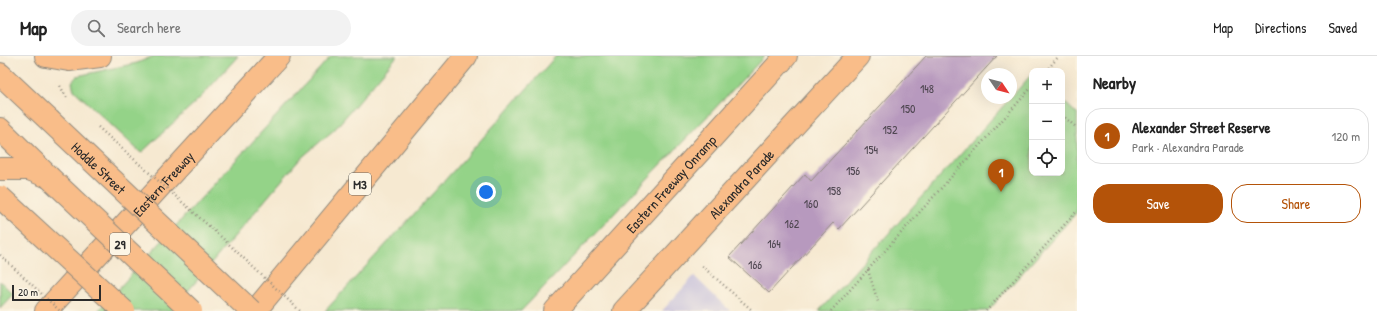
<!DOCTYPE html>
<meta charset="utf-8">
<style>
:root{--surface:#fff;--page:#f2f2f2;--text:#222;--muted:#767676;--line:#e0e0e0;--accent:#b45309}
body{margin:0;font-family:"Patrick Hand",sans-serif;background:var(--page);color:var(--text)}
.controls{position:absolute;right:12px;top:12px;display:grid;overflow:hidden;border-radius:8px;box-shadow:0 4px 16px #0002}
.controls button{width:36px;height:36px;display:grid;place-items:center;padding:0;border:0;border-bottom:1px solid var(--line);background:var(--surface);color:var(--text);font:20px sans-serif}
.compass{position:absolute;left:981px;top:12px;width:36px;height:36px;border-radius:50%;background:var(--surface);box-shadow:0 4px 16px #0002;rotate:125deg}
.scale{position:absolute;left:12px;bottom:10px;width:89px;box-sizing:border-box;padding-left:4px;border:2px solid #2b2b2b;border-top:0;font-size:11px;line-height:14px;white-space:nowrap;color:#2b2b2b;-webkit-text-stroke:3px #fcf5e5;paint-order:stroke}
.you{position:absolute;left:486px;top:136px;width:14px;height:14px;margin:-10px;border:3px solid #fff;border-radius:50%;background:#1a73e8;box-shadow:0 0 0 6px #1a73e833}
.badge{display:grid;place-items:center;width:26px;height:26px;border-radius:50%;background:var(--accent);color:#fff;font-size:13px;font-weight:700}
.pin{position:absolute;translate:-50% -33px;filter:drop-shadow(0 1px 2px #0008)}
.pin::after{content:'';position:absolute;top:21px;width:14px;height:12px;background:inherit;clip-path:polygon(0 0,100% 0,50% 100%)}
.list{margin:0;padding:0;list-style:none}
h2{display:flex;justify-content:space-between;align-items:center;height:52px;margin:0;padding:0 16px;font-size:17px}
h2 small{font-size:13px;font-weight:400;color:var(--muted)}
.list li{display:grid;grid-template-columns:26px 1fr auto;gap:12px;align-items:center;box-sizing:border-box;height:56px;margin:0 8px 8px;padding:0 8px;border:1px solid var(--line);border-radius:16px}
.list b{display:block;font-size:15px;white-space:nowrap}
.list p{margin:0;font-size:13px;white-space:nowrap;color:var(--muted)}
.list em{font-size:13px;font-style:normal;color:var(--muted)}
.actions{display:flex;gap:8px;padding:12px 16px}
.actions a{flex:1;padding:9px 0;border:1px solid var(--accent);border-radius:16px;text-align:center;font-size:14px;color:var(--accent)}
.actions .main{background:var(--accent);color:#fff}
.icon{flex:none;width:22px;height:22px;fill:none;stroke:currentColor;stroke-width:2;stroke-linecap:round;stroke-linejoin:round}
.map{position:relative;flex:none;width:1077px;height:255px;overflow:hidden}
header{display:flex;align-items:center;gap:24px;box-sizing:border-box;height:56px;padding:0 20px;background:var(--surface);border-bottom:1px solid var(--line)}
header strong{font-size:19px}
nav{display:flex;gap:22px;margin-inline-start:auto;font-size:14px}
.search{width:280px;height:36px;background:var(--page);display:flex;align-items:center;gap:10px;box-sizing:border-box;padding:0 14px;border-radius:22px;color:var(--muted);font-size:15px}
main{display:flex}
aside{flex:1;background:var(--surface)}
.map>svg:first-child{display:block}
.industrial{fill:#c6c0da}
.green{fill:#94d388;stroke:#607f5a}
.building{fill:#b799be}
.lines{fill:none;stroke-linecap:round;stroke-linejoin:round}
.major-casing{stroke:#908a7e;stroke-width:24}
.highway-casing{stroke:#908a7e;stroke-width:24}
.path{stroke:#908a7e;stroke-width:2.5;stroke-dasharray:1 3;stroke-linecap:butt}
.major{stroke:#f9bd89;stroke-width:22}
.highway{stroke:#f9bd89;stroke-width:22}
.major-bridge-casing{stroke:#908a7e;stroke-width:24;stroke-linecap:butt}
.highway-bridge-casing{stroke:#908a7e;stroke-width:24;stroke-linecap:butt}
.path-bridge{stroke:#908a7e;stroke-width:2.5;stroke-dasharray:1 3;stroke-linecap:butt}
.major-bridge{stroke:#f9bd89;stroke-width:22}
.highway-bridge{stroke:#f9bd89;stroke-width:22}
.labels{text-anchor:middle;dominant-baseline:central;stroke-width:3;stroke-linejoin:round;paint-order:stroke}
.number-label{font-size:12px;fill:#4e4650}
.shield{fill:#fcf5e5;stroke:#6a6863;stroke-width:1}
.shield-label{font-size:13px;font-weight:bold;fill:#2b2b2b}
.street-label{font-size:14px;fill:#2b2b2b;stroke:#fcf5e5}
</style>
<header>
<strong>Map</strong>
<div class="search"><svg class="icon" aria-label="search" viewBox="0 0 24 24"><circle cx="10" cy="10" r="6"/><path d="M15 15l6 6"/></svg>Search here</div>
<nav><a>Map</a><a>Directions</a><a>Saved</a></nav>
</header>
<main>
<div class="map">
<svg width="1077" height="255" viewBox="0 0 1077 255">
<rect width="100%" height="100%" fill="#fcf5e5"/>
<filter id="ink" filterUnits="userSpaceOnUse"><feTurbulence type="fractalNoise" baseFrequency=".025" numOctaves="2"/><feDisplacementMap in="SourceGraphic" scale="8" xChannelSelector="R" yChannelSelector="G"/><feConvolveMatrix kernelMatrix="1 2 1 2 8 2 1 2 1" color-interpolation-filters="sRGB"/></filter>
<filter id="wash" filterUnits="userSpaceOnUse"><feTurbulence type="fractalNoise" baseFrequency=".012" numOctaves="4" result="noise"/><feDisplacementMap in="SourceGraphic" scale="16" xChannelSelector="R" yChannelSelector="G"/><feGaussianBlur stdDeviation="0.9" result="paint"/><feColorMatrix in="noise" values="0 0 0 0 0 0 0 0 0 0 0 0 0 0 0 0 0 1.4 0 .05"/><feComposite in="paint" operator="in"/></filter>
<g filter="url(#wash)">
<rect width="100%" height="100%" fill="#f6e9d1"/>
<polygon class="industrial" points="694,220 730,255 662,255"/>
<g class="green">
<polygon points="154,0 238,0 202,40 141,97 74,34 72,26 77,20 137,7"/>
<polygon points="331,0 397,0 335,73 300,103 171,255 98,255"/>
<polygon points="556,0 765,0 521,255 325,255 446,123"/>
<polygon points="1032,18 1032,117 1062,117 1062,44 1077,58 1077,156 988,255 819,255"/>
<polygon points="0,225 13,238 0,252"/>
</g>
<g id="blocks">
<polygon class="building" points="926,0 997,0 839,173 833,167 769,237 729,201 805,118 811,125"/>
</g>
</g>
<g filter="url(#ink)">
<use href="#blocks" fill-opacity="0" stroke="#908a7e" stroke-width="1"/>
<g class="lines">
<defs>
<g id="major">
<polyline points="46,0 69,4 100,0"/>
<polyline points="0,73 49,121"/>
<polyline points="0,113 29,113 46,120"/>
<path id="s1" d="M624 255 858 0"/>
</g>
<g id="highway">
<polyline points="0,18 49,64"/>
<path id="s2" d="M46 255 279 0"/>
<polyline points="255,255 466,0"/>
<path id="s3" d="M555 255 786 0"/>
</g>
</defs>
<use href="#major" class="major-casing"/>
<use href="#highway" class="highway-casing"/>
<g class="path">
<polyline points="1046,15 1059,0"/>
<polyline points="60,30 67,42"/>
<polyline points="1062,59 1077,72"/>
<polyline points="702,210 753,255"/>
<polyline points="868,214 878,246"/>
<polyline points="831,255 1032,31"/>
<polyline points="986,255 1077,155"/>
</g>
<use href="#major" class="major"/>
<use href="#highway" class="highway"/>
<defs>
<g id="major-bridge">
<polyline points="49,121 191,255"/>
<polyline points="0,141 124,255"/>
</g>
<g id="highway-bridge">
<path id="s4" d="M49 64 251 255"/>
</g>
</defs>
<use href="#major-bridge" class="major-bridge-casing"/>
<use href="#highway-bridge" class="highway-bridge-casing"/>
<g class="path-bridge">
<polyline points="98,71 219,179 300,255"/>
<polyline points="0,199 60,255"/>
</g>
<use href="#major-bridge" class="major-bridge"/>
<use href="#highway-bridge" class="highway-bridge"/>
</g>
</g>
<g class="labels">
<g class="number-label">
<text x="927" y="32">148</text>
<text x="908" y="52">150</text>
<text x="890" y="73">152</text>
<text x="871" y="93">154</text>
<text x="853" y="114">156</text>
<text x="834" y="134">158</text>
<text x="811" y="147">160</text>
<text x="792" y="167">162</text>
<text x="774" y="187">164</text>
<text x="755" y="208">166</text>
</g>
<g class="shield">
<rect x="349" y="117" width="22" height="22" rx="3"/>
<rect x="110" y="177" width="20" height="22" rx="3"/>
</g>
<g class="shield-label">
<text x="360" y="128">M3</text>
<text x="120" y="188">29</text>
</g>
<g class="street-label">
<text stroke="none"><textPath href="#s4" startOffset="69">Hoddle Street</textPath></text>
<text stroke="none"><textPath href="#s2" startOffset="173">Eastern Freeway</textPath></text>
<text stroke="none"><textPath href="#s3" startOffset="172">Eastern Freeway Onramp</textPath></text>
<text stroke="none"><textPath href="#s1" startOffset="173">Alexandra Parade</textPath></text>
</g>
</g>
</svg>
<div class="controls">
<button>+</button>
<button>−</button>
<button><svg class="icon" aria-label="locate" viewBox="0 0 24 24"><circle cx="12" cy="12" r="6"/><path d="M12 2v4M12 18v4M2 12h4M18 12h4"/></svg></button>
</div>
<svg class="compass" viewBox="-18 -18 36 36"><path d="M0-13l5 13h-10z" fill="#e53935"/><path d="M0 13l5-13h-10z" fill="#767676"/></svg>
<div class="scale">20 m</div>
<div class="you"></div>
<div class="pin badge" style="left:1001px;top:136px">1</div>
</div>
<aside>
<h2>Nearby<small></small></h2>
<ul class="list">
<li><span class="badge">1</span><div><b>Alexander Street Reserve</b><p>Park · Alexandra Parade</p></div><em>120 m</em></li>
</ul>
<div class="actions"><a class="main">Save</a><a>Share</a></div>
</aside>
</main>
